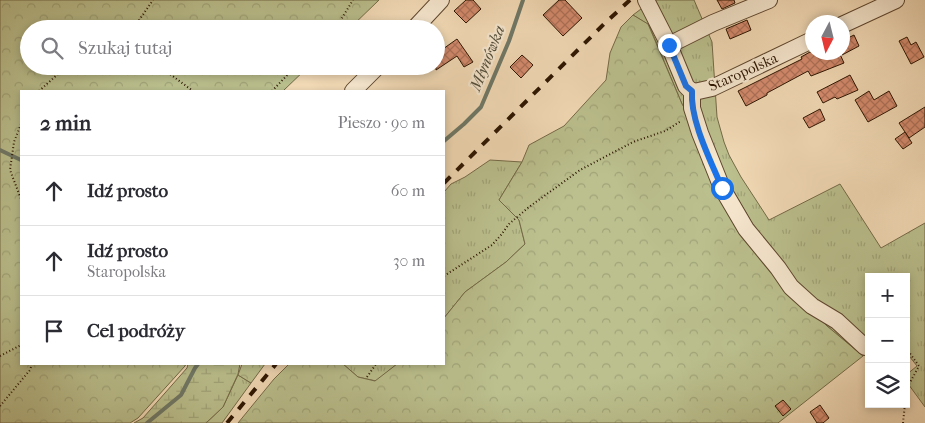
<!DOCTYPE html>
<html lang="pl">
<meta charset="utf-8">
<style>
:root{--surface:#fff;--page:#f7f7f7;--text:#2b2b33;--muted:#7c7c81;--line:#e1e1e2}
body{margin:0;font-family:"IM FELL French Canon",serif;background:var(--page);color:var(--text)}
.controls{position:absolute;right:15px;bottom:15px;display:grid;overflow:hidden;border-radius:0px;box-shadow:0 2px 8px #0003}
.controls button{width:45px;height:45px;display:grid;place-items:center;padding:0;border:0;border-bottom:1px solid var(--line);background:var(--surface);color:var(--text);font:25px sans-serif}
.compass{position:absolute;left:805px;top:15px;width:45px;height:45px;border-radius:50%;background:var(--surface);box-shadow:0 2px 8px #0003;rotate:187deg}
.stop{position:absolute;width:15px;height:15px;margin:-11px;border:4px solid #1a73e8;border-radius:50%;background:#fff}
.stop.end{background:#1a73e8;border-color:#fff;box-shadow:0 1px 5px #0008}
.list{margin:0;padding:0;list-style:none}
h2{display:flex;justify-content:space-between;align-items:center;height:65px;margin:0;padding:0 20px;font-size:21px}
h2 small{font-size:16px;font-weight:400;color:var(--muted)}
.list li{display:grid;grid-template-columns:32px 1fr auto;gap:15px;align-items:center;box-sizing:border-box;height:70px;padding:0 20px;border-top:1px solid var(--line)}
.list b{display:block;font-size:19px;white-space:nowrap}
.list p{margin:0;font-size:16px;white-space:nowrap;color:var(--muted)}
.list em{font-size:16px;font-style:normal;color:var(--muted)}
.icon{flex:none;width:28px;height:28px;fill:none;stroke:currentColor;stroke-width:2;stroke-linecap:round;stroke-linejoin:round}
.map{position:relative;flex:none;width:925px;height:423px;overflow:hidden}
.search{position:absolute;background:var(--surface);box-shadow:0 2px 8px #0003;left:20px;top:20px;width:425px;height:55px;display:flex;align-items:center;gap:12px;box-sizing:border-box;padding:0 18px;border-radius:28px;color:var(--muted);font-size:19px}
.panel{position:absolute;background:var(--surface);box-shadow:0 2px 8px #0003;left:20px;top:90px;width:425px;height:275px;border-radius:0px}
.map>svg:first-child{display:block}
.grass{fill:url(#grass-tufts);stroke:#746a47}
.forest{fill:url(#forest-crowns);stroke:#746a47}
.wetland{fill:url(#wetland-marsh);stroke:#746a47}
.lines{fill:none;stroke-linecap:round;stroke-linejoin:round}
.stream{stroke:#6f7867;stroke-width:4}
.building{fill:url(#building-cross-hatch);stroke:#2c1400}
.minor-casing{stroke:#5e462e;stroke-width:18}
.path{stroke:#2c1400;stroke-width:2;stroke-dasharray:1 2.5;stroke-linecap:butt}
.minor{stroke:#f7e8d0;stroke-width:16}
.rail{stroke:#2c1400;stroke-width:4;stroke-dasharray:9 9;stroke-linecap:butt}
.route{stroke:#1a73e8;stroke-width:6}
.labels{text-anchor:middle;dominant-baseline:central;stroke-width:4.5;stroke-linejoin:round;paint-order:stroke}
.street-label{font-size:15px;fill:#2c1400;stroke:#f7e8d0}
.water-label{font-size:16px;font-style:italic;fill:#534e3c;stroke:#f7e8d0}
</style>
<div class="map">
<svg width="925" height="423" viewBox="0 0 925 423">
<defs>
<pattern id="grass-tufts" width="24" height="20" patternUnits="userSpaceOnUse" patternTransform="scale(1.25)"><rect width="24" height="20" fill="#bbc08e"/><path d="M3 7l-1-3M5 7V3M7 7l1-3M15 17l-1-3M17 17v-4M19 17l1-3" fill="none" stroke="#a1a479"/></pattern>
<pattern id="forest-crowns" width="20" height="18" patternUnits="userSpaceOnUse" patternTransform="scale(1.25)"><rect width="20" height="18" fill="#bbc08e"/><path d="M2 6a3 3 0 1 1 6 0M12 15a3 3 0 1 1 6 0" fill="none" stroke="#a1a479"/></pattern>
<pattern id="wetland-marsh" width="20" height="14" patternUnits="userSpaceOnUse" patternTransform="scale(1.25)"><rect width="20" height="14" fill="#bbc08e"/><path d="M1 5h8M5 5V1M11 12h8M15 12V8" fill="none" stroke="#a1a479"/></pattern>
<pattern id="building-cross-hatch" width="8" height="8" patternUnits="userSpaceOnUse" patternTransform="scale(1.25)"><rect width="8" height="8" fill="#d68c6f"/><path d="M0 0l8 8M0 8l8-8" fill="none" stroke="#ae7159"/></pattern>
</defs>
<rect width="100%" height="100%" fill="#f3dbb7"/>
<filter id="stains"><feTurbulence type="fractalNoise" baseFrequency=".004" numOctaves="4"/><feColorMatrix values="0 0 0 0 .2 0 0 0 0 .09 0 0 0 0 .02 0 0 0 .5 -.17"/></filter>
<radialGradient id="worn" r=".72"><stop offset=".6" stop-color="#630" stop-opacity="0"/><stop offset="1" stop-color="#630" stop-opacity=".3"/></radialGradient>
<g class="grass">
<polygon points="653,0 694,0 712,42 717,117 724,142 729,155 741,177 769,220 840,184 881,248 925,223 925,407 906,381 906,375 917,366 906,352 906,277 869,277 869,351 863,356 827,326 789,286 682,104 649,25 633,15"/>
<polygon points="490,160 522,162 499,200 519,220 525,244 506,262 465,292 444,318 444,192 451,184 465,177"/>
<polygon points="343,364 397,364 376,381 358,377"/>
<polygon points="238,375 251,383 222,423 206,423 223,407"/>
</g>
<g class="forest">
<polygon points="0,0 379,0 349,29 29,29 29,66 309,66 283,91 21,91 21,364 186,364 185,366 138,418 130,423 0,423"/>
<polygon points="633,15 648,24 682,104 789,286 827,326 863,356 778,423 238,423 274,379 289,364 343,364 358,377 375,381 397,364 444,364 444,318 465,292 506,262 525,244 519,220 499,200 522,162 529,145 564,126 606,80 610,53 621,27"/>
<polygon points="242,364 265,364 251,383 238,375"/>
</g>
<polygon class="wetland" points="188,364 240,364 238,374 223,407 206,423 134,423 143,418 187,368"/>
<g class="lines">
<g class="stream">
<polyline points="444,141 464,124 481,107 509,41 523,0"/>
<polyline points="0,150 21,160"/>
<polyline points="147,423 181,395 195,368 198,364"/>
</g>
</g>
<g class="building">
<polygon points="466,0 473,0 481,9 466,23 454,11"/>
<polygon points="559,0 565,0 582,18 563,36 543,15"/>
<polygon points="717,0 734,0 735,3 722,9"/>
<polygon points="747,20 751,30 730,39 726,29"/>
<polygon points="854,35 859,46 842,55 842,41"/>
<polygon points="907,37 911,45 916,42 924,57 911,64 899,41"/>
<polygon points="457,39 473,62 464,67 457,56 436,70 436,54"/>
<polygon points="810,52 839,52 844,63 811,76 808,71 767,93 767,95 746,106 738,91 802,59 801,57"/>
<polygon points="522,55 533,65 521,78 510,67"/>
<polygon points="850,75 858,90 837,99 835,97 823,103 817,92"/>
<polygon points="869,91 874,100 889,91 897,106 868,122 855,100"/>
<polygon points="925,107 925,127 909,138 899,123"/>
<polygon points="820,109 825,120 809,128 803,118"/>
<polygon points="905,132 912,143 903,149 895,139"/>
<polygon points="783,400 791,409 783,416 775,406"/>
<polygon points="820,405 829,418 823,423 817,423 810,412"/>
</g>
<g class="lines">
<defs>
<g id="minor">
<polyline points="646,0 669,45 686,86 689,89 694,92 712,88 812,40"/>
<polyline points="842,25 896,0"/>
<polyline points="414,29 441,0"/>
<polyline points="669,45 713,23 769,0"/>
<polyline points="353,91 378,66"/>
<polyline points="692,91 692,108 700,133 722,188 746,229 778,268 791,287 812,306 837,321 865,347"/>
</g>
</defs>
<use href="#minor" class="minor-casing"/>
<g class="path">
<polyline points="133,29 153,0"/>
<polyline points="333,29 339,23 353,0"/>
<polyline points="159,66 193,91"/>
<polyline points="39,91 67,66"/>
<polyline points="272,91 296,66"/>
<polyline points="21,124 14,142 10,170 21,199"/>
<polyline points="444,276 492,245 501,235 509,224 529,207 580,170 633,142 665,131 681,121"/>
<polyline points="906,348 919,366 907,388 906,391"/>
<polyline points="0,356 21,345"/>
<polyline points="367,377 376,364"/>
<polyline points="0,406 30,370 32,364"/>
<polyline points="903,423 905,404"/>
</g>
<use href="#minor" class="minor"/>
<g class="rail">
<polyline points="444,183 604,24 630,0"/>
<polyline points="227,423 276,364"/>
</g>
</g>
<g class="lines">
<path class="route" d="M669 45 686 86 692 91C690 121 711 161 722 188"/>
</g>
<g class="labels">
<g class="street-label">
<text transform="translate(743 72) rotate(-24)">Staropolska</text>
</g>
<g class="water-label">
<text transform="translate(487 58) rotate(-68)">Młynówka</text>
</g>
</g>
<rect width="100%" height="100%" filter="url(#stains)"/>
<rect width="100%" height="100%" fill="url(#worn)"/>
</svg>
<div class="controls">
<button>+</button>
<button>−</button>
<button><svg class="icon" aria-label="layers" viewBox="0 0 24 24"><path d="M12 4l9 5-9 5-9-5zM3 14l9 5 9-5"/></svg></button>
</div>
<svg class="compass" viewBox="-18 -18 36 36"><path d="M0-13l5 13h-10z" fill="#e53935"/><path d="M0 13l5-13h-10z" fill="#7c7c81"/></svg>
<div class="stop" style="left:722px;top:188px"></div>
<div class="stop end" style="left:669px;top:45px"></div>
<div class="search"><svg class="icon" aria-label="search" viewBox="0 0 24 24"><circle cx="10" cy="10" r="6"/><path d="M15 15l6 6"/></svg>Szukaj tutaj</div>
<section class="panel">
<h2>2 min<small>Pieszo · 90 m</small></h2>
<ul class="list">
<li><svg class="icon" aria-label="ahead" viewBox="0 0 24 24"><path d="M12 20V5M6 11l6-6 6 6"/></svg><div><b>Idź prosto</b></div><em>60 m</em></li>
<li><svg class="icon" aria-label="ahead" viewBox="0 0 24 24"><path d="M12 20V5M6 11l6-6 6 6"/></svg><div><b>Idź prosto</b><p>Staropolska</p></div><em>30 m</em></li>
<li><svg class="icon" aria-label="arrive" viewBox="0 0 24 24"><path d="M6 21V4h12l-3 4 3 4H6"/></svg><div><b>Cel podróży</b></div></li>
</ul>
</section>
</div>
